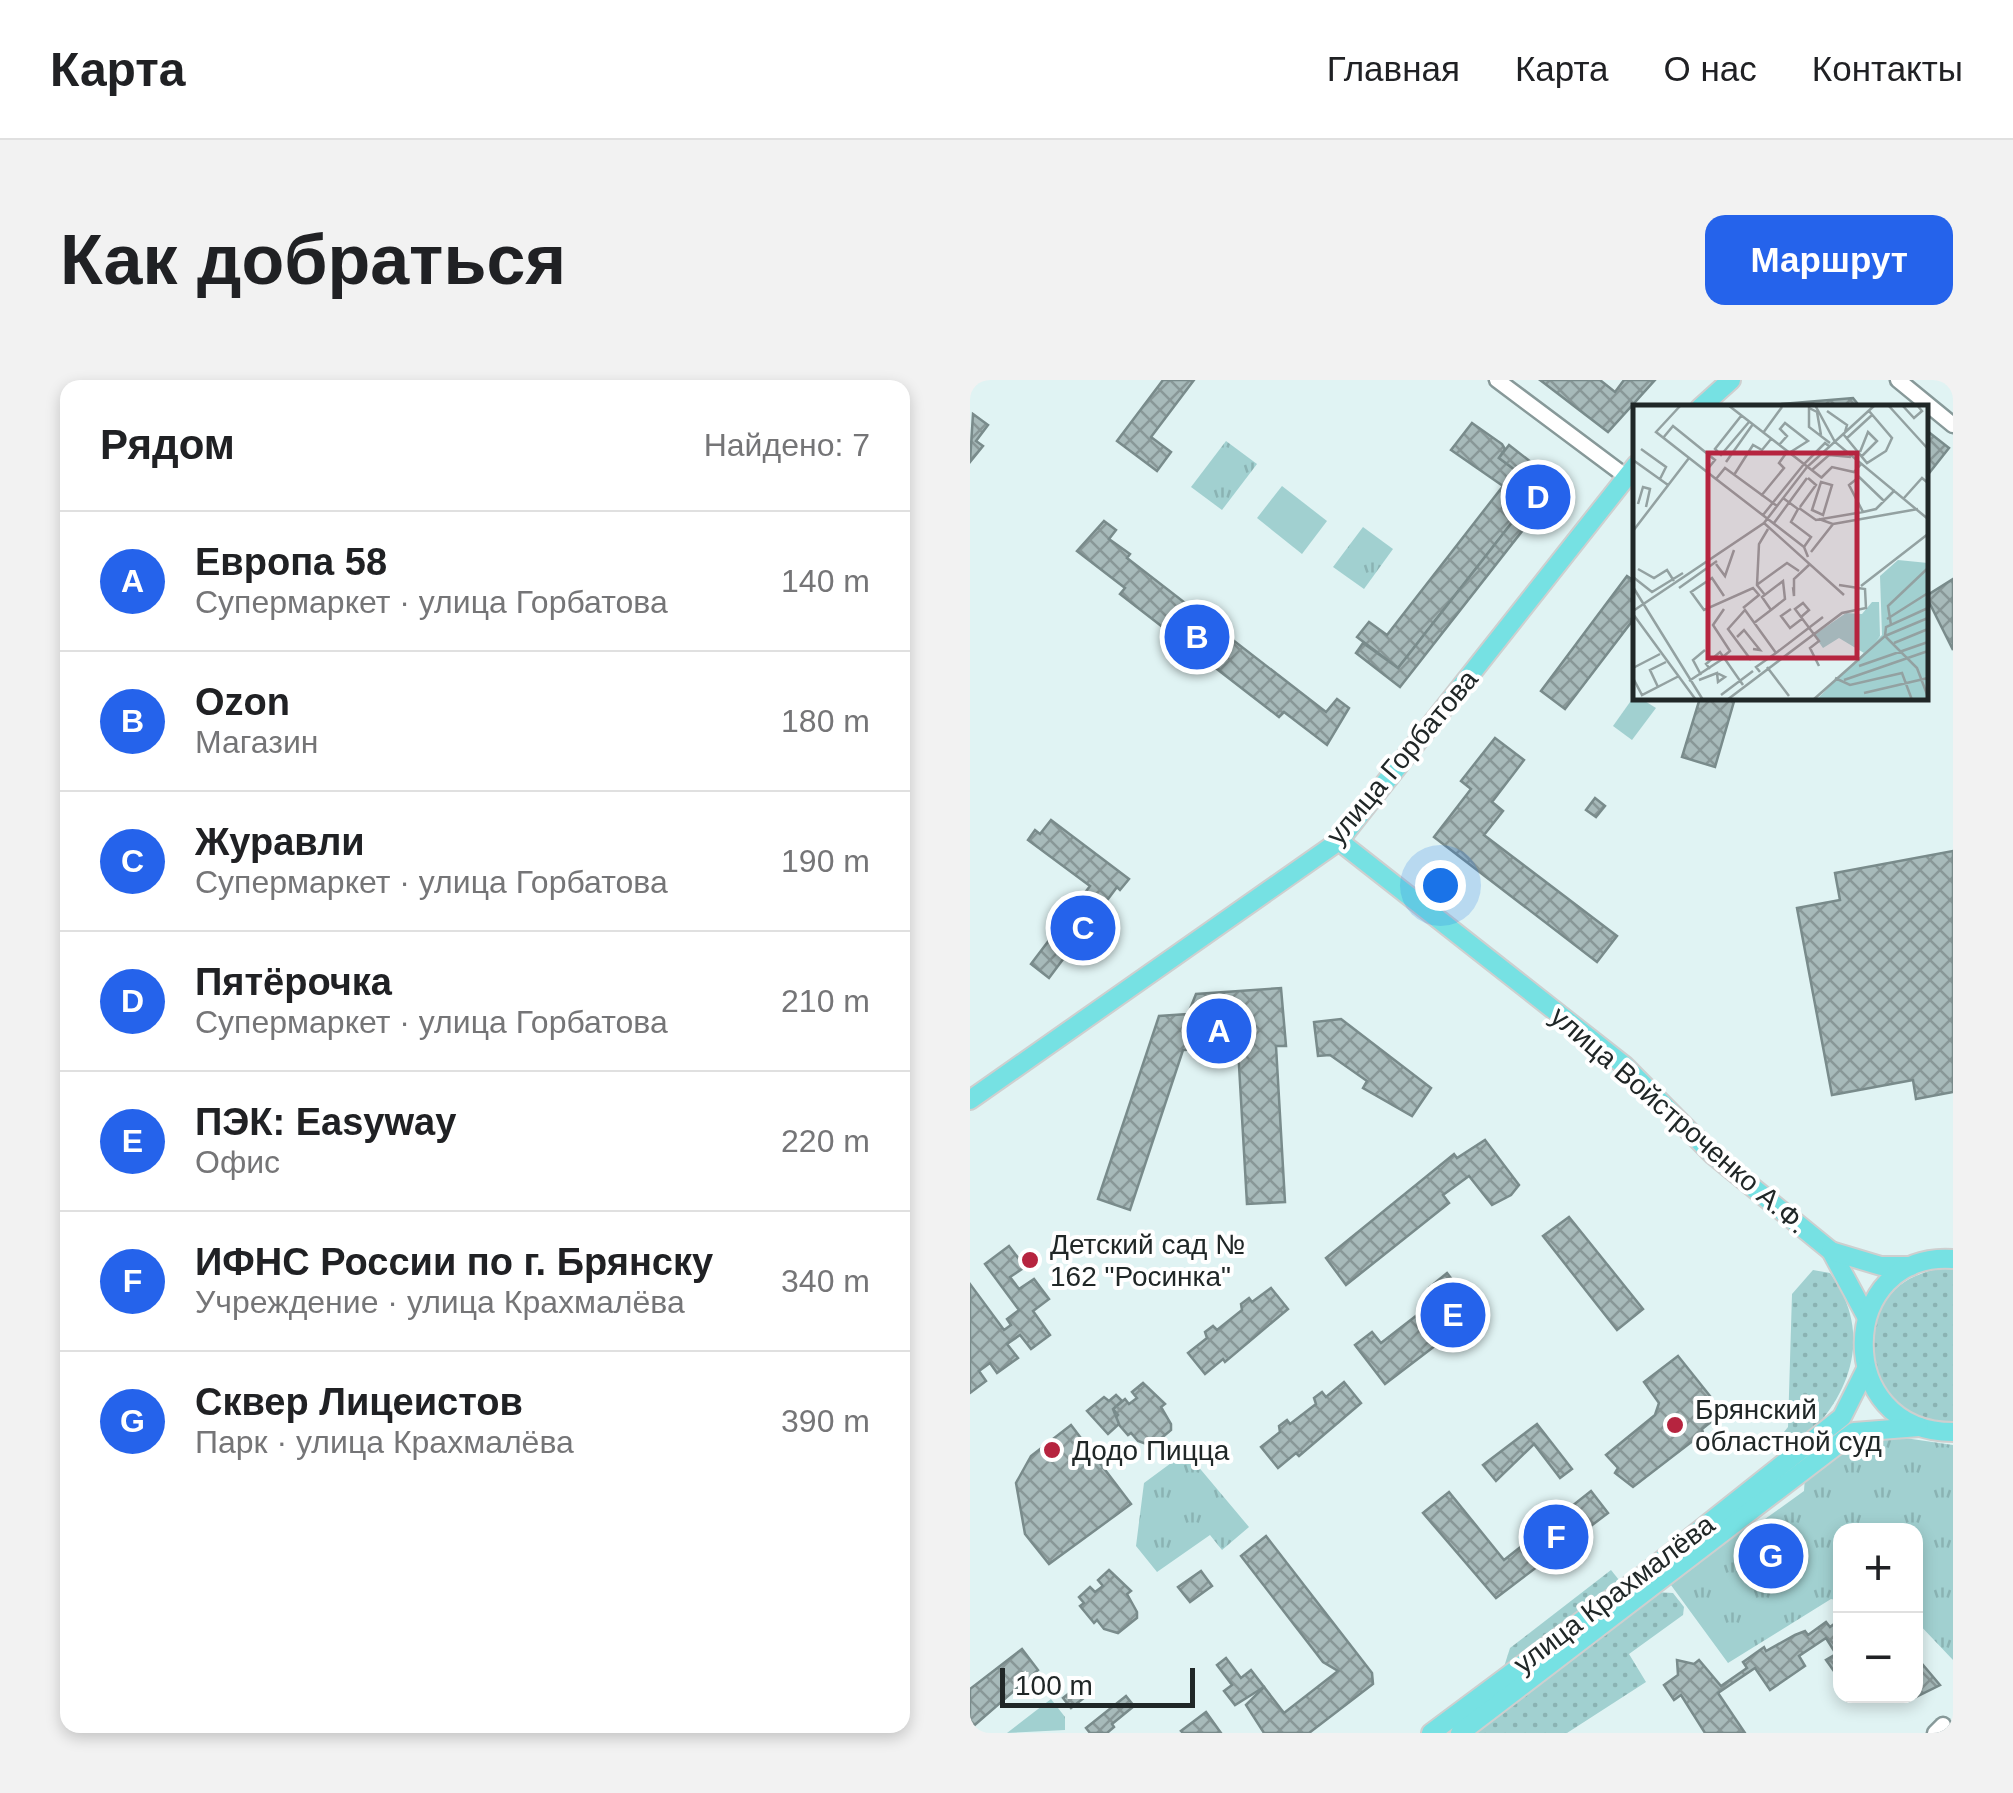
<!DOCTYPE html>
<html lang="ru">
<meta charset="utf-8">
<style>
:root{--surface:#fff;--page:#f2f2f2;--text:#202124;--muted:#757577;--line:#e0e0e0;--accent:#2563eb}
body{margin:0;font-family:Helvetica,sans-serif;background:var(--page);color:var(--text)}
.controls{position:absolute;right:30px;bottom:30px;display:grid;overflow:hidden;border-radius:20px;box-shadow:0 5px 15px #0003}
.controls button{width:90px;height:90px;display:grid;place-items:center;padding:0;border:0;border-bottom:2px solid var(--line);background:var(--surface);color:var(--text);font:50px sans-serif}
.scale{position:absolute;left:30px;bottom:25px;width:195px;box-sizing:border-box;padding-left:10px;border:5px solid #202727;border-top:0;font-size:28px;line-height:35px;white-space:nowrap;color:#202727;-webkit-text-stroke:8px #fff;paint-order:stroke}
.you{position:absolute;left:470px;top:505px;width:35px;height:35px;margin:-25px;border:8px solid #fff;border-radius:50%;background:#1a73e8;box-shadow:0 0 0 15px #1a73e833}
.badge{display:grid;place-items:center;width:65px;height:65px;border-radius:50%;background:var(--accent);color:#fff;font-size:32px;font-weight:700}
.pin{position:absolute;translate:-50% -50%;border:5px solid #fff;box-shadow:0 2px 10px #0006}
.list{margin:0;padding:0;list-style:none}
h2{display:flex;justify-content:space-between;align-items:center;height:130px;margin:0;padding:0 40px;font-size:42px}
h2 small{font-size:32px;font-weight:400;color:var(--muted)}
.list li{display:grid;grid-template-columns:65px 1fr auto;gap:30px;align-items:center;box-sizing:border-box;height:140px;padding:0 40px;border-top:2px solid var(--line)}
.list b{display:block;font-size:38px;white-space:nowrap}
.list p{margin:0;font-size:32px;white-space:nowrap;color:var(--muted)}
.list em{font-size:32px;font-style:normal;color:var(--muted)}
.map{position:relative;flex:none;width:983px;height:1353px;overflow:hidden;border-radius:20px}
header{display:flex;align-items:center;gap:60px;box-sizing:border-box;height:140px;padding:0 50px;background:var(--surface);border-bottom:2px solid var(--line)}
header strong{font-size:48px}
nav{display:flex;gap:55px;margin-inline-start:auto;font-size:35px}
.intro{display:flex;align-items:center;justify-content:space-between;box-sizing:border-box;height:240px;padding:0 60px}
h1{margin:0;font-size:70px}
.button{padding:25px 45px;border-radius:20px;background:var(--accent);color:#fff;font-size:35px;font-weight:700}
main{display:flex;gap:60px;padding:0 60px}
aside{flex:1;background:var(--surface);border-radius:20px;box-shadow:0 5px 15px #0003}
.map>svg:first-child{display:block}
.grass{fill:url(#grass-dots)}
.park{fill:url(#park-tufts)}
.pitch{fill:#a1d0d0}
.building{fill:url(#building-cross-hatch);stroke:#798b8b;stroke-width:2.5}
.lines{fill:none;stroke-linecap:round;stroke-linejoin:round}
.minor-casing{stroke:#879999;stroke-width:19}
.major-casing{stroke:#cecfcf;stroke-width:22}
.minor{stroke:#fff;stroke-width:14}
.major{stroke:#76e1e3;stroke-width:18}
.poi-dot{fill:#b6243f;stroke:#fff;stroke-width:4}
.labels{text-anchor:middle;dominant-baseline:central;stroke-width:8;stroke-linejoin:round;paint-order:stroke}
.street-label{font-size:28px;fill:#202727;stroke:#fff}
.poi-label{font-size:28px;fill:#202727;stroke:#fff;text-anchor:start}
.inset-road{fill:none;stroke:#93a1a1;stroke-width:2.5}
.view{fill:#b6243f;fill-opacity:0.15;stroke:#b6243f;stroke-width:5}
.inset-edge{fill:none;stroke:#202727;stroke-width:5}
</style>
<header>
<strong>Карта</strong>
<nav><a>Главная</a><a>Карта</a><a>О нас</a><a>Контакты</a></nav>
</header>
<div class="intro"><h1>Как добраться</h1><a class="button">Маршрут</a></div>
<main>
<aside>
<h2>Рядом<small>Найдено: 7</small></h2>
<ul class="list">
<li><span class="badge">A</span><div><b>Европа 58</b><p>Супермаркет · улица Горбатова</p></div><em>140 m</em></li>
<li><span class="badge">B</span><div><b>Ozon</b><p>Магазин</p></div><em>180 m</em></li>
<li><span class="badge">C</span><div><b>Журавли</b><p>Супермаркет · улица Горбатова</p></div><em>190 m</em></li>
<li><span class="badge">D</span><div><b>Пятёрочка</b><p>Супермаркет · улица Горбатова</p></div><em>210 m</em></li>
<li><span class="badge">E</span><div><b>ПЭК: Easyway</b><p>Офис</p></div><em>220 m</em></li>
<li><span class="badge">F</span><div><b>ИФНС России по г. Брянску</b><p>Учреждение · улица Крахмалёва</p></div><em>340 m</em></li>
<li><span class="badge">G</span><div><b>Сквер Лицеистов</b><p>Парк · улица Крахмалёва</p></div><em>390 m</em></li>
</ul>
</aside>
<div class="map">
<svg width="983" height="1353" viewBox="0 0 983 1353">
<defs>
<pattern id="grass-dots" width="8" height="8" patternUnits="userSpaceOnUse" patternTransform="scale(2.5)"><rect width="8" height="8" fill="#a1d0d0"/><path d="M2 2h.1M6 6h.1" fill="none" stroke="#8ab3b3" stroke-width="1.8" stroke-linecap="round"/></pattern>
<pattern id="park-tufts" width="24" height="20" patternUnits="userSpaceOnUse" patternTransform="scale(2.5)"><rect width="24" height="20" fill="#a1d0d0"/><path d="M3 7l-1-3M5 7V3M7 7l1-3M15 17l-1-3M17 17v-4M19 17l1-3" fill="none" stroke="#8ab3b3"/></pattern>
<pattern id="building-cross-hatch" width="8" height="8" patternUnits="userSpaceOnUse" patternTransform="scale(2.5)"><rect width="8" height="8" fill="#a7baba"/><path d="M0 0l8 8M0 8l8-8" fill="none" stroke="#889797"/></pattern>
</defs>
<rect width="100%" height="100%" fill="#e0f3f3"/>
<g class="grass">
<path d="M969 888 983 889V1043C973 1042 961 1042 951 1039 899 1022 888 953 921 914 933 899 951 893 969 888Z"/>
<path d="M843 890 860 893C906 956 879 1022 825 1067L814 1052 818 1047 822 914Z"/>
<polygon points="641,1190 649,1200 641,1208 533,1290 540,1268"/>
<polygon points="685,1212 703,1213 714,1227 713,1235 659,1274 676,1302 597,1353 498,1353"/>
</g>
<g class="park">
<polygon points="256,61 287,84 252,130 221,107"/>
<polygon points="393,147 423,169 394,209 363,187"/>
<polygon points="928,1057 983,1065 983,1280 946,1241 946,1150 871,1150 870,1221 861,1219 758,1283 698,1201 778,1141 788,1144 834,1111 835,1096 879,1064"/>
<polygon points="216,1072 279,1147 252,1170 240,1155 187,1192 166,1166 174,1103"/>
<polygon points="81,1319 95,1337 95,1350 37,1353"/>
</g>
<g class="pitch">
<polygon points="312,106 357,141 332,174 287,138"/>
<polygon points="665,315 686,328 662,360 643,346"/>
</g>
<g class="building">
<polygon points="193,0 224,0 181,57 201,72 187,91 147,61"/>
<polygon points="570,0 630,0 645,12 654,0 685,0 638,52"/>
<polygon points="883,18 891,28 810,28 812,24"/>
<polygon points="3,34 18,45 6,61 13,66 0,82"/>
<polygon points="502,43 532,64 535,69 529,78 569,108 428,288 387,257 399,242 417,255 533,106 481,70"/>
<polygon points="956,50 979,68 960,92 956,89"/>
<polygon points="539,65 589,104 430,307 386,273 393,263 428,288 569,108 529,78"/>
<polygon points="134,141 146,150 139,159 160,174 157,178 356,332 367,319 379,328 357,365 314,332 309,337 150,214 155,208 107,171"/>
<polygon points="657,196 666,202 666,236 595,329 571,311"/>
<polygon points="983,199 983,270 956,216"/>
<polygon points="730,318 765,318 745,387 712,377"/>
<polygon points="525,358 554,380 522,422 533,431 514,455 647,556 627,582 464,457 501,409 491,401"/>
<polygon points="625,418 635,426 626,437 616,430"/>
<polygon points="81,440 159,499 150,510 147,507 79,598 61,584 120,506 58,460 65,450 70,454"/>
<polygon points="983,471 983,712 946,719 943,700 862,715 827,528 870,520 865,493"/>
<polygon points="311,608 316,666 306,666 315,822 277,824 268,668 213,670 160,830 128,819 189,636 218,634 226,614"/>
<polygon points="371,639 461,708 442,736 393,708 397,701 360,675 348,676 344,642"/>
<polygon points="515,760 549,805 541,815 522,825 499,796 473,815 479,823 376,905 356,878 484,774 487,778"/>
<polygon points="599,837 673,929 647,950 573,856"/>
<polygon points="39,866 55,887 40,897 49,909 64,899 79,919 63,931 80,955 61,969 50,955 37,964 48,978 27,993 20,983 9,991 16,1001 0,1013 0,904 34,950 41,945 37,939 49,930 15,884"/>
<polygon points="477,893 508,933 415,1004 385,965 402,952 411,963 469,918 460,907"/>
<polygon points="301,908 318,929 255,982 253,979 235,994 218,973 237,958 235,952 243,946 247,950 272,930 271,924 279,918 282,922"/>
<polygon points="708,976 740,1016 735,1020 742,1041 732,1049 733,1053 663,1107 645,1093 648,1088 636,1075 685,1035 689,1023 674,1002"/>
<polygon points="374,1002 391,1023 329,1076 326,1073 308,1088 291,1067 310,1052 309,1046 317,1040 320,1044 346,1024 344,1018 352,1012 356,1017"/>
<polygon points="173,1003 195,1024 191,1027 201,1044 201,1050 182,1066 168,1061 161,1053 158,1055 144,1039 148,1035 143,1029 155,1019 159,1024 167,1018 162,1012"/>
<polygon points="146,1015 152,1021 143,1029 149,1044 138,1054 117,1031 134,1017 139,1021"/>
<polygon points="567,1044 602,1089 590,1098 564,1064 526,1101 513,1085"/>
<polygon points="101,1045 161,1124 79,1184 55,1154 46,1103 61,1076"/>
<polygon points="621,1111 638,1133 526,1218 453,1133 479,1112 534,1180"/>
<polygon points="296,1156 402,1293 403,1304 339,1353 294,1353 276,1325 294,1307 314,1333 368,1291 353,1282 271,1176"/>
<polygon points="139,1190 161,1211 157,1214 167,1232 167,1238 148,1253 134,1249 127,1240 124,1243 110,1226 114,1223 109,1217 120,1207 125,1212 133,1206 128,1200"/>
<polygon points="231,1191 242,1206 220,1222 208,1207"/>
<polygon points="871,1239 871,1301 856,1280 866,1274 856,1258 829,1276 835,1286 800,1310 785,1288 748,1313 775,1353 735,1353 711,1315 704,1320 694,1305 708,1295 707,1280 724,1284 729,1280 751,1306 777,1288 773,1282 794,1267 796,1271 825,1255 835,1251 838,1255 856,1242 860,1247"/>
<polygon points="52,1269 68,1290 0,1349 0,1309"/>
<polygon points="256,1278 271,1298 281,1290 294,1307 265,1325 254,1311 262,1305 247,1285"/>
<polygon points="948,1279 970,1305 940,1320 937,1316 946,1316"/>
<polygon points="107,1307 115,1317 101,1328 93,1318"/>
<polygon points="156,1316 164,1326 142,1344 144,1347 137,1353 120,1353 116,1348"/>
<polygon points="236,1332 251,1353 213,1353 211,1351"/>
</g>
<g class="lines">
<defs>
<g id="minor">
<polyline points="527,0 654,95"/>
<polyline points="928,0 983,45"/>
<polyline points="965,1353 973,1345"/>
</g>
<g id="major">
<polyline points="730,28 761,0"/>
<polyline points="369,461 655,686 743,775 861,871 896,936"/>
<polyline points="0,720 369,461 666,85"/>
<polyline points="861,871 911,886 941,886"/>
<path d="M983 879C867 871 861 1052 983 1052"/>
<polyline points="461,1353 672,1196 872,1037 895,991"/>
<polyline points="490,1353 884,1052 949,1047"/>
</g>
</defs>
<use href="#minor" class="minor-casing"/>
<use href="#major" class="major-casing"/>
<use href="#minor" class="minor"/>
<use href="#major" class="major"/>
</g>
<g class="poi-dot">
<circle cx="60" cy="880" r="10"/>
<circle cx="705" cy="1045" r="10"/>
<circle cx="82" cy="1070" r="10"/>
</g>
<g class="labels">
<g class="street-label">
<text transform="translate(432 377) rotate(-50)">улица Горбатова</text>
<text transform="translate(709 740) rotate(41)">улица Войстроченко А.Ф.</text>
<text transform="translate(644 1214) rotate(-37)">улица Крахмалёва</text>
</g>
<g class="poi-label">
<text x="80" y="864">Детский сад №<tspan x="80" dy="32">162 "Росинка"</tspan></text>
<text x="725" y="1029">Брянский<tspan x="725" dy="32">областной суд</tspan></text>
<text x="102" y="1070">Додо Пицца</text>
</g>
</g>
<g transform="translate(663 25)">
<rect width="295" height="295" fill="#e0f3f3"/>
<path d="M265 155 295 158V295H183L249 230 247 171Z" fill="#a1d0d0"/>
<path d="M239 197H246L247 231 239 242 231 248 206 233 190 243 181 230 213 208 229 209Z" fill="#a1d0d0"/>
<path class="inset-road" d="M48 0 23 27 83 74M95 0 189 73M182 0 202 37 295 114M255 0 295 44M269 0 281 13 289 6 284 0M194 6 214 20 212 27M108 11 82 44 88 50 116 17M130 28 149 2M188 30 184 7 176 3V22L197 38M211 30 234 58 253 46 259 33 236 6M30 33 40 21 82 55 73 66M214 33 239 10M146 40 154 31 147 24 152 18 175 36 156 48M8 44 33 62 27 74M227 47 235 27 244 36 229 51M0 55 35 80M93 57 120 19M179 65 196 50 218 52M101 70 120 40 129 45 138 34M224 70 251 96M226 72 216 80 230 107M188 73 199 62 221 67 229 58M188 77 199 80 190 110 179 105ZM128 91 151 63 146 58 154 47M150 93 165 104 158 117 178 132 171 142 175 152M271 93 289 73 295 78M5 99 10 82 17 84 13 102M144 101 92 63 83 74 171 142M167 102 183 80 175 73M166 103 183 115 230 107 243 104 262 85M130 110 171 59 192 38 197 42M131 118 211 190M141 118 174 73M200 119 285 104M0 126 56 53M178 147 200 119 186 114M83 159 92 171 101 145M5 164 21 173 34 165 41 176M0 172 19 187 50 168M125 179 154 158 166 166M228 181 295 129M0 182 70 295M160 182 161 191V174L177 159M46 183 84 156M132 190 124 180 126 139 135 124M91 191 79 173 58 187 71 205 120 183 126 190 110 203M158 204 148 211 157 223 170 213M0 206 131 118 174 62 242 0M0 209 63 295M168 212 176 205 170 198 162 204 186 236 177 243 186 261M254 214 295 188M121 218 138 205 129 192 150 176 152 194 138 205M258 220 255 201 295 163M252 231 253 222 295 203M252 231 295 213M104 232 111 225 127 245 120 244M261 238 295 224M143 248 190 212M91 251 97 246 80 220 91 204M118 255 95 224 112 205 143 248 123 262 127 267M226 261 295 237M134 262 156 291M0 263 27 249M77 264 73 259 87 247 110 280M68 270 60 255 72 245M0 273 9 290 46 271M202 273 217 280 269 268 279 295M66 275 84 268 85 277 92 272 84 268M211 275 295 246M56 276 91 253M25 282 17 265 33 257M231 288 295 273M88 290 120 266M94 295 209 208 233 203 232 184 206 180M180 295 252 231 284 263 295 292"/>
<path class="view" d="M75 48H224V253H75Z"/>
<rect width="295" height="295" class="inset-edge"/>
</g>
</svg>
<div class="controls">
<button>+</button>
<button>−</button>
</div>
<div class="scale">100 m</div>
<div class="you"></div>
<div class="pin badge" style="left:249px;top:651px">A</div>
<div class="pin badge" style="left:227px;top:257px">B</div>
<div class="pin badge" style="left:113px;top:548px">C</div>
<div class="pin badge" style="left:568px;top:117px">D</div>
<div class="pin badge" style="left:483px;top:935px">E</div>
<div class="pin badge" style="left:586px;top:1157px">F</div>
<div class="pin badge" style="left:801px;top:1176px">G</div>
</div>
</main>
